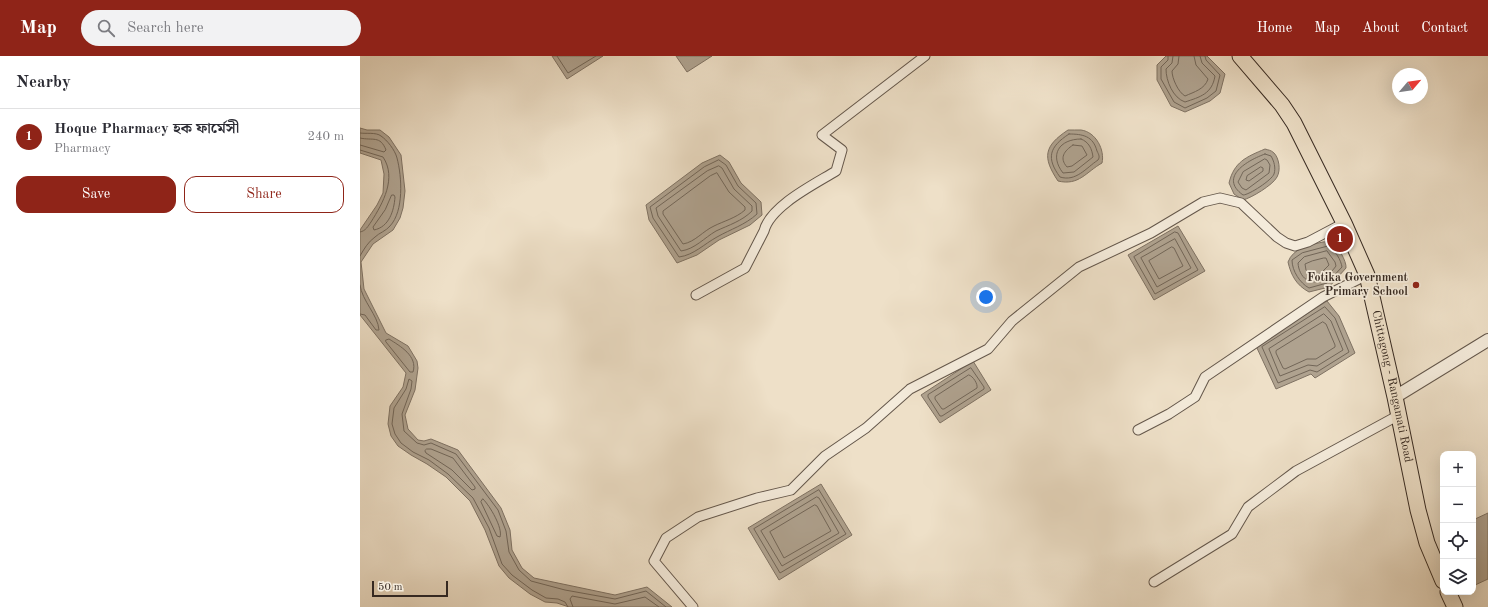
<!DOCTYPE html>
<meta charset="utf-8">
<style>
:root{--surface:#fff;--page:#f2f2f3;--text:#2b2b33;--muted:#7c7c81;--line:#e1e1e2;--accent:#8f2418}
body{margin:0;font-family:"Old Standard TT","Noto Serif Bengali",serif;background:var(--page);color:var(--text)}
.controls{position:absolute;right:12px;bottom:12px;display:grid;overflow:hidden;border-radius:8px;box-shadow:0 4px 16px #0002}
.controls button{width:36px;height:36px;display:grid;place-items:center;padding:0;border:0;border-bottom:1px solid var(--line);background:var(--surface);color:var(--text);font:20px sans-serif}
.compass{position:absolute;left:1032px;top:12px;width:36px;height:36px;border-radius:50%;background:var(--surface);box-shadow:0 4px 16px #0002;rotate:61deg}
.scale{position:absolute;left:12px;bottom:10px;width:76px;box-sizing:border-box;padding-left:4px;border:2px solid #362921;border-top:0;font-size:11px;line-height:14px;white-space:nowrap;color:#362921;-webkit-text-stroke:3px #f4ebdb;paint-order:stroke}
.you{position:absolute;left:626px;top:241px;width:14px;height:14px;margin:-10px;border:3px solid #fff;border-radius:50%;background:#1a73e8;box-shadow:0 0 0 6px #1a73e833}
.badge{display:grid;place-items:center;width:26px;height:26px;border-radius:50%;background:var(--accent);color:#fff;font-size:13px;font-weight:700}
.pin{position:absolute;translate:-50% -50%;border:2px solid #fff;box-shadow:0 1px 4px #0006}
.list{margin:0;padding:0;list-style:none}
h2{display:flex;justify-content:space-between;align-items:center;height:52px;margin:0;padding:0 16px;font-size:17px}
h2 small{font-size:13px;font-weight:400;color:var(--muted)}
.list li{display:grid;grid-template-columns:26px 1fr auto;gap:12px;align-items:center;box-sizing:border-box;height:56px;padding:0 16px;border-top:1px solid var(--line)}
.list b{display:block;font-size:15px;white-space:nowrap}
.list p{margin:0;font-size:13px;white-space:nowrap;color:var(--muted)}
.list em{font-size:13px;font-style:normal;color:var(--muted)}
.actions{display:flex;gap:8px;padding:12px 16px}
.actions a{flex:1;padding:9px 0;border:1px solid var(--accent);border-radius:12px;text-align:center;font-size:14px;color:var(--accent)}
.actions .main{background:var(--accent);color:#fff}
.icon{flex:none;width:22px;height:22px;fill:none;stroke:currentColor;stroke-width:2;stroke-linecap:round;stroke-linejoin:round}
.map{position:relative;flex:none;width:1128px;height:551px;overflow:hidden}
header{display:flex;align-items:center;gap:24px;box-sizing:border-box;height:56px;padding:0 20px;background:var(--accent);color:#fff}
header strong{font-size:19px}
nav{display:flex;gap:22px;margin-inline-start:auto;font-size:14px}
.search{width:280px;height:36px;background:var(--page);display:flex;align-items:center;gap:10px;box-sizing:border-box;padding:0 14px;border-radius:22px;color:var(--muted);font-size:15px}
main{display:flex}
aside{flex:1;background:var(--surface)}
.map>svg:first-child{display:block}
.water{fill:#afa28f;stroke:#7f7263}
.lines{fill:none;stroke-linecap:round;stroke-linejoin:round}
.shore{stroke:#726658;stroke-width:1}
.minor-casing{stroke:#64574b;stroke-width:11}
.tertiary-casing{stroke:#64574b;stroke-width:14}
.trunk-casing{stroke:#362921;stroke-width:17}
.minor{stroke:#f4ebdb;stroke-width:9}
.tertiary{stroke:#f4ebdb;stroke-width:12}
.trunk{stroke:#eee0c8;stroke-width:15}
.poi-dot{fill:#8f2418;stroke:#f4ebdb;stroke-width:1.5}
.labels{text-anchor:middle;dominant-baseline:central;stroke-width:3.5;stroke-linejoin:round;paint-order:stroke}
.poi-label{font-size:12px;font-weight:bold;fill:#362921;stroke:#f4ebdb;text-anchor:end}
.street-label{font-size:12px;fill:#362921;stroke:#f4ebdb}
</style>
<header>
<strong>Map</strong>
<div class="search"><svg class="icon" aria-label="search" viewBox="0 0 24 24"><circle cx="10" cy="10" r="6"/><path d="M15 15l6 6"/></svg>Search here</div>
<nav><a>Home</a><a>Map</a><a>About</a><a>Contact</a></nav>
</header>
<main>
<aside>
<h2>Nearby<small></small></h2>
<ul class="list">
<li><span class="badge">1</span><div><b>Hoque Pharmacy হক ফার্মেসী</b><p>Pharmacy</p></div><em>240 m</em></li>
</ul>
<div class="actions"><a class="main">Save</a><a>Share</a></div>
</aside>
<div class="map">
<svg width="1128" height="551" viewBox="0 0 1128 551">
<rect width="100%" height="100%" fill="#eee0c8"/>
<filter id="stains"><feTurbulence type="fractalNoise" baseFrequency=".005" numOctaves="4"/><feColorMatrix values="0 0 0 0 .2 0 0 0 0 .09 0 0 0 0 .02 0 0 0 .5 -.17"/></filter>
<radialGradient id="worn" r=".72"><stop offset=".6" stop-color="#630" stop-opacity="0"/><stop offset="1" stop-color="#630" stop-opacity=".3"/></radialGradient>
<g class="water">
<polygon points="192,0 243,0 207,23"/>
<polygon points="316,0 352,0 327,16"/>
<polygon points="806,0 847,0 865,18 860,37 850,45 825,56 811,50 797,24 797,9"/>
<polygon points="0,72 7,74 20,74 29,81 41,99 45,135 43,152 40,162 33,174 13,188 1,206 4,233 26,277 48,290 57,305 58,312 55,334 45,359 48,373 58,384 64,385 71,383 98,394 141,452 150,474 152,494 162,512 174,522 255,539 287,531 312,551 209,551 197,547 185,546 170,538 149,522 139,510 125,474 110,445 86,421 67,408 51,399 38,390 31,380 28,368 30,350 43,331 46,317 0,259 0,174 17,149 23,137 24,118 21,104 0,97"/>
<path d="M708 74C712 74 717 74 721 74 736 76 745 94 742 107 726 116 719 130 698 125 682 101 684 90 708 74Z"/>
<path d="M905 93C908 94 911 94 914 97 919 102 921 114 917 121 913 129 891 142 883 144L874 138 869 127C874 106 886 101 905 93Z"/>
<polygon points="360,99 369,106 381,127 401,146 402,159 390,169 359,184 337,199 317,207 289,164 286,149 342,107"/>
<polygon points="818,170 845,215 794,244 768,199"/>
<path d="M963 186C965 186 968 185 970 186 977 187 987 206 986 212L969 231 949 236C936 229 931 219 928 206 933 192 950 189 963 186Z"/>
<polygon points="967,245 979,260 995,297 955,322 951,318 916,333 896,290"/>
<polygon points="613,305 631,334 580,367 561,339"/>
<polygon points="461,428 492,479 419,524 388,472"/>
<polygon points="1128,457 1128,523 1113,530 1113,464"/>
</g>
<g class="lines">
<g class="shore">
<polyline points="197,0 208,17 236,0"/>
<polyline points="808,0 808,4 801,11 801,23 814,46 825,52 847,42 856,35 860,19 846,4 845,0"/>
<path d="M813 0 812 7 806 13C806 25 813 42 825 46 840 41 852 38 855 20L842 7 840 0"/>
<path d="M819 0 818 8 812 15C812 22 818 36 825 40 834 36 845 33 848 23L836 9 834 0"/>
<path d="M0 77C6 78 16 76 21 80 27 84 35 94 37 102 42 121 44 155 30 170 26 175 19 177 15 181 8 186 4 193 0 200"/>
<path d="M709 78C723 78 733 80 737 95 739 99 740 101 738 104 726 112 716 126 700 121 686 102 689 91 709 78Z"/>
<path d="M0 82C13 85 20 79 26 94L24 96 0 89"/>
<path d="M721 83C729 86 732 93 733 101L714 116 703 117C689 99 699 83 721 83Z"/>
<path d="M713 89 722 90 727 99 712 110 707 111C699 102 704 95 713 89Z"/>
<path d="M0 94 23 101C37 122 23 147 11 166 8 170 6 175 0 176"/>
<path d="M905 98 911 100C914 105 916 112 914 118 912 124 889 139 883 139 858 121 888 104 905 98Z"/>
<polygon points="905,103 907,104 910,109 909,117 886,134 882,132 878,126 883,116"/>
<path d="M359 104 366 109 378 130 396 147 397 158C385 169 371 173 357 181 344 188 334 199 319 201L293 162 290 151 344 111Z"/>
<path d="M359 110 362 112 374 133 392 150V155C382 165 369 169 356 175 344 182 335 193 321 195L298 160 296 152 347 115Z"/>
<polygon points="901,111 903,112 903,115 889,125 886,124 887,120"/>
<path d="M357 117 369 136 385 151V154C376 162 364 165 354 170 343 175 335 186 323 188L303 158V155L350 120Z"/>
<path d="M32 139H34L35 141C34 155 29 171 14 174L13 171 25 154Z"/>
<polygon points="815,176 818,177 838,214 795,238 774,201"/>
<polygon points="815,183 831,212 797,231 781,202"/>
<path d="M969 190C975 194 981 204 982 211L967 227 949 232C940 227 932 215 932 204L942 197Z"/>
<polygon points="812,191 814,192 823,210 799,223 789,205"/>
<path d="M967 195 975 206 976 210C973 214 969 219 965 222 950 232 939 221 938 207L944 201Z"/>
<polygon points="964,202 966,202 969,209 961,217 951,220 946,214 945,208 952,205"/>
<path d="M0 229C2 245 18 259 19 274H16L5 259 0 258"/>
<polygon points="965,251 975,262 989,296 957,316 950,314 918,327 902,291"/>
<polygon points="964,258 971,265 983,294 957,310 948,309 920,320 909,293"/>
<polygon points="963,266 966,268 975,289 975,291 956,303 947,303 925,313 923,312 916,297 916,295"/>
<path d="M26 284 29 283C40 290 58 300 53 316H50L26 286Z"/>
<polygon points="611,312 624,331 624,333 582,360 580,360 568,341 568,339"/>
<path d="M609 319C613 320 618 328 617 332L584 353H582L575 343V341Z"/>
<polygon points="67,393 71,393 93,402 115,431 115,433 112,434 92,414 66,397 65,395"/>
<polygon points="459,434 486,478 420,517 394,473"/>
<polygon points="457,441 459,442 479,477 422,510 401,475"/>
<path d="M123 443C130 450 143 472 140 481L137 480 121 446Z"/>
<polygon points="455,449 457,450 471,475 424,502 410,476"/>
<polyline points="208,551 205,546 198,543 186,542 172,534 152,519 142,508 129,472 113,442 88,418 69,404 53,396 41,387 35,378 32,368 34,352 46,333 49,323 52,325 51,333 42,358 44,375 57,387 64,389 71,387 96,398 138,454 146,475 149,496 159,514 171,525 205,534 255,543 286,535 306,551"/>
<polyline points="213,551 210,543 212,540 255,548 285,541 299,551"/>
</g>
<defs>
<g id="minor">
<path d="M336 239 385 212 404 175C410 150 455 128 476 115L482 94 462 79 565 0"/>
<polyline points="778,374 809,358 835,341 845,321 963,241 1007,219"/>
<polyline points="794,526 872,478 888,451 936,415 1039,359"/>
<polyline points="333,551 294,505 306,482 338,461 397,442 431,434 465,400 506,372 550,333 628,293 652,265 719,211 791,177 843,146 860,142 881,147 917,181 926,187 935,190 948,186 984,167"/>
</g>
<polyline id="tertiary" points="1035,341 1128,284"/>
<g id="trunk">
<path id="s1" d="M880 0 922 49 934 67 984 167 1007 219 1035 341 1058 454 1067 487 1083 525"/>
<polyline points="1088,536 1095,551"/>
</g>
</defs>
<use href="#minor" class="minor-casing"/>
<use href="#tertiary" class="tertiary-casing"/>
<use href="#trunk" class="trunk-casing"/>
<use href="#minor" class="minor"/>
<use href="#tertiary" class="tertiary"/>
<use href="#trunk" class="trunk"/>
</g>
<circle class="poi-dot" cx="1056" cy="229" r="4"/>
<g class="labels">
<g class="poi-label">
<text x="1048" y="222">Fotika Government<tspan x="1048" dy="14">Primary School</tspan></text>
</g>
<g class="street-label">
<text stroke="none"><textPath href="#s1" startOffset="369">Chittagong - Rangamati Road</textPath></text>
</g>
</g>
<rect width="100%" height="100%" filter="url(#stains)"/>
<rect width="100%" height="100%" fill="url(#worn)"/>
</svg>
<div class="controls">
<button>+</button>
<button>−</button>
<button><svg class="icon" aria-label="locate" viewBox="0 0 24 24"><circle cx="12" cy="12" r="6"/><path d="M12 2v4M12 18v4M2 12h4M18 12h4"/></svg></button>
<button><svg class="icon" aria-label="layers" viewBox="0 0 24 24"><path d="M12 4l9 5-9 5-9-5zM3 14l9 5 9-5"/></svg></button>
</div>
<svg class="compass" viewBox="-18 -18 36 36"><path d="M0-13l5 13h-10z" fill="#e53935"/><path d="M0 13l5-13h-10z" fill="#7c7c81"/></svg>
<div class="scale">50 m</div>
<div class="you"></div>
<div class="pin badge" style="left:980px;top:183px">1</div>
</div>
</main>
